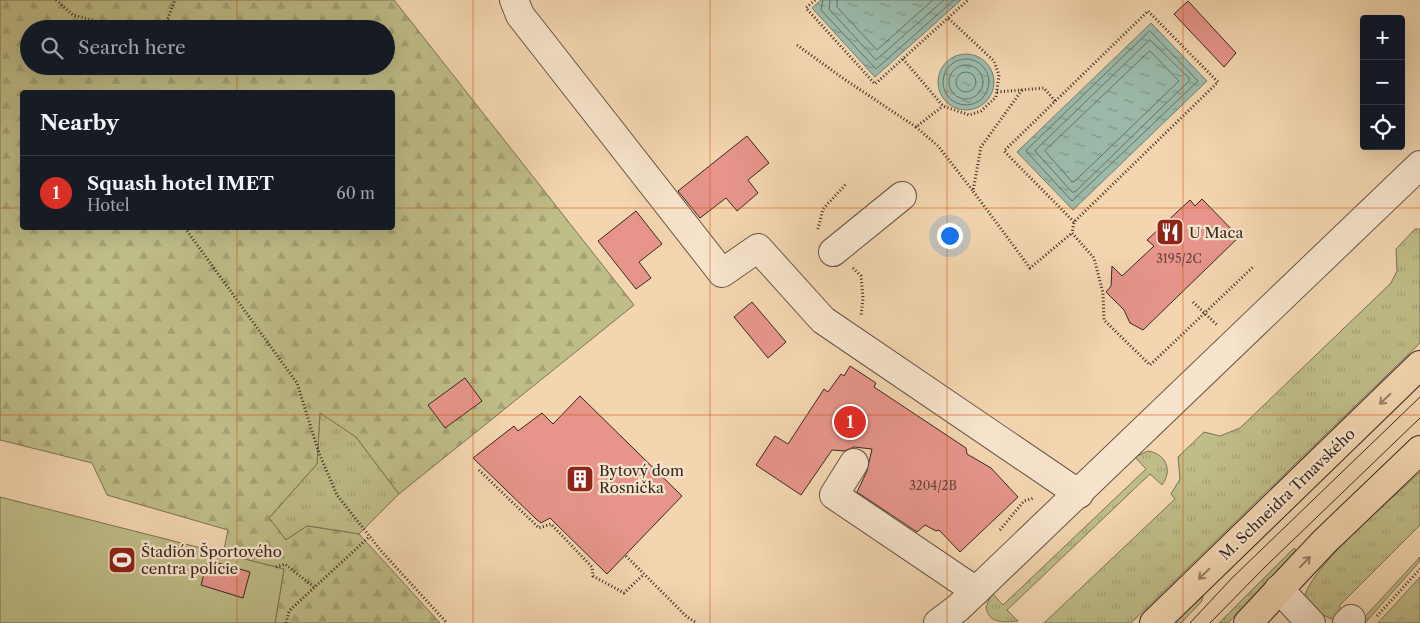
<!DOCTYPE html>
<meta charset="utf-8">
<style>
:root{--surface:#171b24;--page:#20242c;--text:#f1f3f6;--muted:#9ea1a6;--line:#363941;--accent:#d93025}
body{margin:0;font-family:"Libre Caslon Text",serif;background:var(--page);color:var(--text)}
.controls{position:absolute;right:15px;top:15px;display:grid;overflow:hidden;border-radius:5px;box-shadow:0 5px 20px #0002}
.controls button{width:45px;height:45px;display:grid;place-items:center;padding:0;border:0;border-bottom:1px solid var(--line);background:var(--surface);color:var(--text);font:25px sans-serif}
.you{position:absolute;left:949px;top:235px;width:18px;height:18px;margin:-12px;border:4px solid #fff;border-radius:50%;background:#1a73e8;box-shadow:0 0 0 8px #1a73e833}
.badge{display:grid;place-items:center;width:32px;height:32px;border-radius:50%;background:var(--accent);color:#fff;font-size:16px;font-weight:700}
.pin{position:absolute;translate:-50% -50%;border:2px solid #fff;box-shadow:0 1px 5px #0006}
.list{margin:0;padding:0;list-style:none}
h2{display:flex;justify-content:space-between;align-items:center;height:65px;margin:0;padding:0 20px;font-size:21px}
h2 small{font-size:16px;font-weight:400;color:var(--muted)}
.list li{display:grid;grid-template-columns:32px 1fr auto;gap:15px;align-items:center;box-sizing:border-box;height:75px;padding:0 20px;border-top:1px solid var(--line)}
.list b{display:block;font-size:19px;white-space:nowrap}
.list p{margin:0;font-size:16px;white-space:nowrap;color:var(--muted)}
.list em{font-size:16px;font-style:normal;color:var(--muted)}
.icon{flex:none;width:28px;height:28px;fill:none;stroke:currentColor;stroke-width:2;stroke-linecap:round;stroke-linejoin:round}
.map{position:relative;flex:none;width:1420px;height:623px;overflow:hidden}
.search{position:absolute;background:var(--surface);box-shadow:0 5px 20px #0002;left:20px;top:20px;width:375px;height:55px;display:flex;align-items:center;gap:12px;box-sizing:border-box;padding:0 18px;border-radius:28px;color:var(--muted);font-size:19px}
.panel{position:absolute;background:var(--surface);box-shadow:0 5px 20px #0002;left:20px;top:90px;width:375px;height:140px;border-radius:5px}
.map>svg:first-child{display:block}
.grass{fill:url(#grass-tufts);stroke:#7b7256}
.forest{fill:url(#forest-firs);stroke:#7b7256;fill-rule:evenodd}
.garden{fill:#bfbd88;stroke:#7b7256}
.water{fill:url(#water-ripples);stroke:#737f73}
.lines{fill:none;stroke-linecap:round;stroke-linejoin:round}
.shore{stroke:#697066;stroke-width:1}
.building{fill:#e7958b;stroke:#372823}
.minor-casing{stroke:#665446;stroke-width:30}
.major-casing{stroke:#372823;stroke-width:30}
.path{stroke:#372823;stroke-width:3;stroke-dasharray:1 2.5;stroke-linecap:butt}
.minor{stroke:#f7e4cc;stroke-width:28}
.major{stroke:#f3d6b0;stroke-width:28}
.tram{stroke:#372823;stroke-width:1}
.oneway{stroke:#957f6a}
.grid{fill:none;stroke:#cd520f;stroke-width:1;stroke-opacity:0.55}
.labels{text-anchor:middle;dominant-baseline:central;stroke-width:4.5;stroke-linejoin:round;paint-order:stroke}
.number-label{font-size:12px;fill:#63433d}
.poi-label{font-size:15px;fill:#372823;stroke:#f7e4cc;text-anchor:start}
.street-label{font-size:15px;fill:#372823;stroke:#f7e4cc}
</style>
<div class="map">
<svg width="1420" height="623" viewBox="0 0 1420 623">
<defs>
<pattern id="grass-tufts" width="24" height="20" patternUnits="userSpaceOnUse" patternTransform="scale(1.25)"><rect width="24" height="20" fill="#bfbd88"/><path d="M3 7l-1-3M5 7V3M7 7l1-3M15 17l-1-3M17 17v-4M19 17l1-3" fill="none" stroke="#a5a275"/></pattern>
<pattern id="forest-firs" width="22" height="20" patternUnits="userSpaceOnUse" patternTransform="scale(1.25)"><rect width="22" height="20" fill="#bfbd88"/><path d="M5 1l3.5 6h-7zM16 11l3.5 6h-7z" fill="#a5a275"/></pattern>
<pattern id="water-ripples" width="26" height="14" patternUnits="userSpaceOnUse" patternTransform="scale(1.25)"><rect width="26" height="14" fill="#9bb9a9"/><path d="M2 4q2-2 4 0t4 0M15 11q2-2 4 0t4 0" fill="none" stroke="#7f9689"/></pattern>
</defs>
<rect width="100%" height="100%" fill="#f3d6b0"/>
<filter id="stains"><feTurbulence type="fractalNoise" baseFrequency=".004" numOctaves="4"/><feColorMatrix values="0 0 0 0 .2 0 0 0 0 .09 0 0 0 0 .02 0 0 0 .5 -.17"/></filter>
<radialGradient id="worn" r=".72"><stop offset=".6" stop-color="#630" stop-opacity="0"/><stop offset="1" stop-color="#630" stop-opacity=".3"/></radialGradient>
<g class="grass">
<polygon points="1415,229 1420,229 1420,343 1131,623 1044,623 1175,499 1171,494 1180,479 1178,457 1204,432 1220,436 1240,428 1391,283 1397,271 1396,249"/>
<polygon points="320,412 356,437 399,494 359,534 307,526 286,540 269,518 317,464"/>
<path d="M1148 451C1166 454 1173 470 1162 485L1150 474 1007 610 1018 621C1003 623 988 623 986 607L992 593 1003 605 1146 469 1135 457Z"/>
<path d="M1420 472V525L1339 606 1347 615 1338 622 1319 613 1305 595C1317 560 1391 500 1420 472Z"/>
<polygon points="1294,548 1296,550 1228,623 1219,623"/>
<polygon points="1420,557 1420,561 1365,623 1359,623"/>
<polygon points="1420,577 1420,623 1378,623"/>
<polygon points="1203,596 1202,601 1181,623 1173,623"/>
</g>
<path class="forest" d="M0 0H394L634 305 399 494 356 437 320 413 317 464 269 518 286 540 307 526 359 534 440 623H275L284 569 223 554 228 530 107 495 92 463 0 440ZM29 29H386V66H29ZM22 92H392V228H22Z"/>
<polygon class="garden" points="0,497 284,569 275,623 0,623"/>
<g class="water">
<polygon points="821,0 961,0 875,77 812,8"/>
<polygon points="1151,23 1207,81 1073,210 1017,152"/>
<circle cx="966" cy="82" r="28"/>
</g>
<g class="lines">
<g class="shore">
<polyline points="823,0 821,10 876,69 954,0"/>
<polyline points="830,0 829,9 876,60 944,0"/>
<polyline points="837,0 837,7 877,50 933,0"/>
<polygon points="1150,31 1198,81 1072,201 1026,151"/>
<polygon points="1150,40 1189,78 1189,81 1075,192 1072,192 1035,151"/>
<polygon points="1150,51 1179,81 1075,181 1072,182 1045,151"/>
<circle cx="966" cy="82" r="23"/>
<circle cx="966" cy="82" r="17"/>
<circle cx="966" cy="82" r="10"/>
</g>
</g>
<g class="building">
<polygon points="1188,1 1236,53 1224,67 1174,14"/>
<polygon points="747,136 769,163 748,180 758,193 737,211 726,198 700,218 678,191"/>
<polygon points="1202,199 1239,237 1143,330 1130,323 1124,310 1106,292 1111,286 1112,266 1122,276 1154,246 1147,240 1190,200 1195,206"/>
<polygon points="636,211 662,244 639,262 651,278 636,289 598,241"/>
<polygon points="752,302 786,342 768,358 734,317"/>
<polygon points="850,366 876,383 874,387 966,448 967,454 991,468 1018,497 960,552 939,530 936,531 925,525 917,532 857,492 867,471 872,449 854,447 844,451 832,450 801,495 756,465 775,436 788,444 824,389 828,392 841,374 844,376"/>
<polygon points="465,378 482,401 445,428 428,405"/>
<polygon points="580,396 682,496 607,574 550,518 541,523 536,519 473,458 514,426 518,431 542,413 553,424"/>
<polygon points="208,560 250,572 243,598 201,585"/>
</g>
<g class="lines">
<defs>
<g id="minor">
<polyline points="514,0 520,15 722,273 758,248 823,320 1079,494"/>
<polyline points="833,252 902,196"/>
<polyline points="854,463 834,495 976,591"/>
<polyline points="1279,589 1311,623"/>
<polyline points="938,623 958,608 1420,165"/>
<polyline points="1347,623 1351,619"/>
</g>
<g id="major">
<polyline points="1154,623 1420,365"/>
<polyline points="1248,623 1324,542 1420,450"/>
</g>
</defs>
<use href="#minor" class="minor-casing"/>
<use href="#major" class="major-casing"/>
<g class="path">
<polyline points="56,0 73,15 125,29"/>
<polyline points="815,0 806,8 875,84 968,0"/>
<polyline points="158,29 168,18 175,0"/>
<polyline points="797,45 844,79 916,127 943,106"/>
<polyline points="903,59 943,106 969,115 981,111 996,97 999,75 994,61 948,18"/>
<polyline points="1022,90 981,147 973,191 1030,268 1072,233"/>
<polyline points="997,92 1044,88 1055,101"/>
<polyline points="916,127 938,146 973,191"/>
<polyline points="1074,222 1004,151 1148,11 1218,82 1074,222 1072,233 1094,258 1103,293 1104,320 1150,365 1253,267"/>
<polyline points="185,228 297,383 319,453 337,495 382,552 447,623"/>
<polyline points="818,229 823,209 847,183"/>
<polyline points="853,268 861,276 863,298 861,316"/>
<polyline points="1193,302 1217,325"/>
<polyline points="479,470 539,528 551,524 592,567 593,576 624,593 644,574"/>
<polyline points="1000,530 1024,501 1034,498"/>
<polyline points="626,556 687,617 697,623"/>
<polyline points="276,567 285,564 315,588"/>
<polyline points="1377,616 1420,569"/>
<polyline points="286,623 289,611 370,536"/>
</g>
<use href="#minor" class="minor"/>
<use href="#major" class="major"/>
<g class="tram">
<polyline points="1190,623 1232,578 1420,397"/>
<polyline points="1210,623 1266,566 1420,418"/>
</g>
</g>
<defs><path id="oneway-shaft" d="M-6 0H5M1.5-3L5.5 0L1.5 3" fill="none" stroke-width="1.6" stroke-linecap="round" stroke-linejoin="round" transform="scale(1.25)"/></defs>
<g class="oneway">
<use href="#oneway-shaft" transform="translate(1385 399) rotate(136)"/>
<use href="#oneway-shaft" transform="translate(1305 562) rotate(-46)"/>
<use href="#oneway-shaft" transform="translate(1204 574) rotate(136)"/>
</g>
<path class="grid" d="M237 0V29M473 0V623M710 0V623M947 0V623M1183 0V623M237 66V92M0 208H22M392 208H1420M237 228V623M0 415H1420"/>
<defs>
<symbol id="restaurant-square" viewBox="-11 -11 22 22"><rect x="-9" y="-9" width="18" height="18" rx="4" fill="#8f2418" stroke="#f7e4cc"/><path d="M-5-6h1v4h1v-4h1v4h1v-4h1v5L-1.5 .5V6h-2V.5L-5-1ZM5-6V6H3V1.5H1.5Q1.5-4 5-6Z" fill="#fff"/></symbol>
<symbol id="building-square" viewBox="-11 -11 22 22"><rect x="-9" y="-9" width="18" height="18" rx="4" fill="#8f2418" stroke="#f7e4cc"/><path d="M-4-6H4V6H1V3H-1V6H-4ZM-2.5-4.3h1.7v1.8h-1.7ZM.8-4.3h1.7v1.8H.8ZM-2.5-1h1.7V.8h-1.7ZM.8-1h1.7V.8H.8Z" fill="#fff"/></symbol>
<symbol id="stadium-square" viewBox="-11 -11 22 22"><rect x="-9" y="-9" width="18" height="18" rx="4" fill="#8f2418" stroke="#f7e4cc"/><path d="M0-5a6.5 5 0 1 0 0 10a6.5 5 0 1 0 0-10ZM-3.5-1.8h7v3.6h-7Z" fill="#fff"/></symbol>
</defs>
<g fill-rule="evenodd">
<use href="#restaurant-square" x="1154" y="216" width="32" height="32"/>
<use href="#building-square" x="564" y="463" width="32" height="32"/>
<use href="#stadium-square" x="106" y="544" width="32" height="32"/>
</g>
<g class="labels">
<g class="number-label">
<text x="1179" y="258">3195/2C</text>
<text x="933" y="485">3204/2B</text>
</g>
<g class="poi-label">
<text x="1189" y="232">U Maca</text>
<text x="599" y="470">Bytový dom<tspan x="599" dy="17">Rosnička</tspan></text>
<text x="141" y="551">Štadión Športového<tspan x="141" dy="17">centra polície</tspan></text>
</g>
<g class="street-label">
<text transform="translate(1287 494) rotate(-44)">M. Schneidra Trnavského</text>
</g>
</g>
<rect width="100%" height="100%" filter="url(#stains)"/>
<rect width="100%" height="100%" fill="url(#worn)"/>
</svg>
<div class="controls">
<button>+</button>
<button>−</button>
<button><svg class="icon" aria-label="locate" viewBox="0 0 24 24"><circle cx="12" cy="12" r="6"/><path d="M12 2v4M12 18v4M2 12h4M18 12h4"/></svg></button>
</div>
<div class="you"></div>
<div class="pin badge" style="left:850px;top:422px">1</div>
<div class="search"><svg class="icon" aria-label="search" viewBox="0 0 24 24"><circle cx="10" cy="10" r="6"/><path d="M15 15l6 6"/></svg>Search here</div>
<section class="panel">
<h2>Nearby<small></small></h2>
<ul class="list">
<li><span class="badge">1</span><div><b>Squash hotel IMET</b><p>Hotel</p></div><em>60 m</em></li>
</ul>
</section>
</div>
